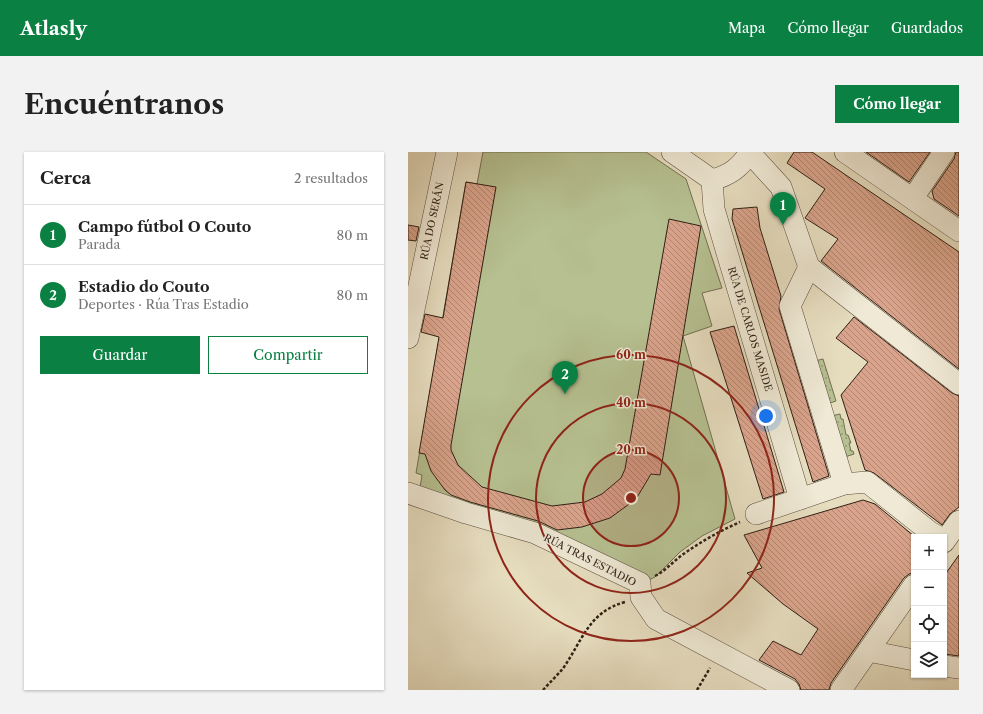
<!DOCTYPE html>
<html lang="es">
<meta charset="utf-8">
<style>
:root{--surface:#fff;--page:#f2f2f2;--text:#222;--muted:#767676;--line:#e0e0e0;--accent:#0b8043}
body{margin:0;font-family:"Libre Caslon Text",serif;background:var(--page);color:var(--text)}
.controls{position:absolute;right:12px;bottom:12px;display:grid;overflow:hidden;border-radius:0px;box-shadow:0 1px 3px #0004}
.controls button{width:36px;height:36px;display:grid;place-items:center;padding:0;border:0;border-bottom:1px solid var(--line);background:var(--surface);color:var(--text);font:20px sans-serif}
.you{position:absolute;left:358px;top:264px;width:14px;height:14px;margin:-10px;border:3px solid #fff;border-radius:50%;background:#1a73e8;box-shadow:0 0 0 6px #1a73e833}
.badge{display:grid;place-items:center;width:26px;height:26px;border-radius:50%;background:var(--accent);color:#fff;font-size:13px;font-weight:700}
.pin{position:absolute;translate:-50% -33px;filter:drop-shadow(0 1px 2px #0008)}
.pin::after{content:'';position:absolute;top:21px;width:14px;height:12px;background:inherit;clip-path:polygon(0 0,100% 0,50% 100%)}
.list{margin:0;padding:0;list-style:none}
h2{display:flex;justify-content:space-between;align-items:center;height:52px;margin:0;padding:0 16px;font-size:17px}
h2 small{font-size:13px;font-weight:400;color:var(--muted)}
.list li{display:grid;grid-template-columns:26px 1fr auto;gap:12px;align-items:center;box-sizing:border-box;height:60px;padding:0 16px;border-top:1px solid var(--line)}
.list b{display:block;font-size:15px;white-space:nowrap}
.list p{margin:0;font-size:13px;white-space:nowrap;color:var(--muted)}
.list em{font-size:13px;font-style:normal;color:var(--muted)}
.actions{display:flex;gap:8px;padding:12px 16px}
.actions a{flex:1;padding:9px 0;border:1px solid var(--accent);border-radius:0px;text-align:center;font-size:14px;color:var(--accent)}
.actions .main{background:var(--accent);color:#fff}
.icon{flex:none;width:22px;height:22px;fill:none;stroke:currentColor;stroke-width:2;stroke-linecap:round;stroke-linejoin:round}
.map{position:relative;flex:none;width:551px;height:538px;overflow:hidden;border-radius:0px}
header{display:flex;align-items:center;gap:24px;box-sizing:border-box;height:56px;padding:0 20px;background:var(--accent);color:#fff}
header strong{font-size:19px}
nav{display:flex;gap:22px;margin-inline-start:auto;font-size:14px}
.intro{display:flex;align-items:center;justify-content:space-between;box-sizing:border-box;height:96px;padding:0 24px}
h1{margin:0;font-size:28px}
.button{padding:10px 18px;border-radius:0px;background:var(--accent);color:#fff;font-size:14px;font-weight:700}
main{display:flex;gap:24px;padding:0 24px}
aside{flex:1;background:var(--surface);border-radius:0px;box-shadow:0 1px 3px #0004}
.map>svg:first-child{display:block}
.grass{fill:url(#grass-dots);stroke:#727052}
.garden{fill:#b6c091;stroke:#727052}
.building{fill:url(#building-back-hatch);stroke:#2f1f14}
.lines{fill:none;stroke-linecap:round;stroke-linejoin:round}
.minor-casing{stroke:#5d4e3f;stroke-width:22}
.path{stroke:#2f1f14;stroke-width:2.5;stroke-dasharray:3 2;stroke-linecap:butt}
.minor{stroke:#efe9d5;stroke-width:21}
.ring{fill:none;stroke:#8f2418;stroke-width:2}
.labels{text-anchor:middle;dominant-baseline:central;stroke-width:3;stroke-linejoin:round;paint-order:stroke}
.street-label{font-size:10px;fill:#2f1f14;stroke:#efe9d5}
.centre{fill:#8f2418;stroke:#efe9d5;stroke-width:2}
.ring-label{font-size:12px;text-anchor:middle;font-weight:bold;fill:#8f2418;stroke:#efe9d5;stroke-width:3;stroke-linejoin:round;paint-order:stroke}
</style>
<header>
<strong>Atlasly</strong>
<nav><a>Mapa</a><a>Cómo llegar</a><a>Guardados</a></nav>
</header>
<div class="intro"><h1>Encuéntranos</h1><a class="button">Cómo llegar</a></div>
<main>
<aside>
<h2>Cerca<small>2 resultados</small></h2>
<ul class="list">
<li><span class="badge">1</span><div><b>Campo fútbol O Couto</b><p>Parada</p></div><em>80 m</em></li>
<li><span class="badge">2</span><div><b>Estadio do Couto</b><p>Deportes · Rúa Tras Estadio</p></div><em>80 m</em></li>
</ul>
<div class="actions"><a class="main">Guardar</a><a>Compartir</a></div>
</aside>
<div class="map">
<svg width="551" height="538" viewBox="0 0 551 538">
<defs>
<pattern id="grass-dots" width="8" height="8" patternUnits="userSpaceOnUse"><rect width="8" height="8" fill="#b6c091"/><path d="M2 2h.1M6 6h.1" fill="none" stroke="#949b75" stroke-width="1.8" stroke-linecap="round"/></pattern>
<pattern id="building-back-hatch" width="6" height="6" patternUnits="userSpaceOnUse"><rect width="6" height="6" fill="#daa48c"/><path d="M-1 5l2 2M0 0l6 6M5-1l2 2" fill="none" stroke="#b18571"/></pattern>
</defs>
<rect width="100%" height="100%" fill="#e6ddbf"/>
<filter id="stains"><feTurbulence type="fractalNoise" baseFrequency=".005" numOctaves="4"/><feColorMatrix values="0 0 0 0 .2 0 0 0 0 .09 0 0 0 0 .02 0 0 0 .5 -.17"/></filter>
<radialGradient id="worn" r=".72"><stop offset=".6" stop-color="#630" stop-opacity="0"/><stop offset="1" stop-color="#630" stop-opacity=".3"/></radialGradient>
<g class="grass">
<polygon points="415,207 428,249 416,253 403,210"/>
<polygon points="432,262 433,267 435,267 438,283 440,283 443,291 441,291 443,299 445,299 446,302 431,307 419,265"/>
</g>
<polygon class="garden" points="75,0 238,0 278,27 314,136 294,141 304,174 275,184 327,367 294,384 272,400 247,425 243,427 11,342 14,323 8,321 58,30 69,32"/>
<g class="building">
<polygon points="386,0 404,0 551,100 551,217 413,109 430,87 397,66 417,37 379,11"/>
<polygon points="458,0 522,0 501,30"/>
<polygon points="548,0 551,0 551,64 526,47 524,39 546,7"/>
<polygon points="58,30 88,35 43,293 43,298 50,313 74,335 144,354 177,350 194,342 213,326 217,317 261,67 293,74 252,323 243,322 228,347 202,366 174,375 149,378 130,369 62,350 43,343 37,338 23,319 17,302 11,301 31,185 13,180 17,162 35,166"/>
<polygon points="349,55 352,76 373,144 371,157 421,324 405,330 324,67 325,57"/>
<polygon points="0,73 11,75 8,89 0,88"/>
<polygon points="446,165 544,241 551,244 551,355 542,362 534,373 466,321 457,318 433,243 460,210 428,186"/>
<polygon points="326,174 376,340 355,347 302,180"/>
<polygon points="455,348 467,352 506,384 506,421 501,422 496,426 423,531 421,538 393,538 391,532 387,527 351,508 365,489 393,503 410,477 375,452 339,421 354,416 336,383"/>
<polygon points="551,403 551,504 536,502 536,424"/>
</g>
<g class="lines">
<defs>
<g id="minor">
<polyline points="264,0 304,28"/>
<polyline points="437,0 551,79"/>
<polyline points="342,1 373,35 401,115 551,232"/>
<polyline points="304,28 306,57 392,347"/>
<path d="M304 28C322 23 332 16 342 0"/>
<polyline points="505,46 536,0"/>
<polyline points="401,115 382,154 436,332"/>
<polyline points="0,186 39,0"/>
<polyline points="0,341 58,361 127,381 232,431 233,445 248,467 381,538"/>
<polyline points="348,362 436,332 459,330 522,380 531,385"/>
<polyline points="536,390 551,369"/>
<polyline points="460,499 506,508"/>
<polyline points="536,514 551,516"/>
<polyline points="433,538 506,433"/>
</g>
</defs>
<use href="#minor" class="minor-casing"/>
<g class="path">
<path d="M247 424C259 418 266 408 277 401 294 389 312 379 332 370"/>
<path d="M135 538C142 530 150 523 156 515 175 487 181 460 217 450"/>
<polyline points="289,538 302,516"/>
</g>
<use href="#minor" class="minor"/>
</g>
<circle cx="223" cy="346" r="48" fill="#8f2418" fill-opacity=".12"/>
<g class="ring">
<circle cx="223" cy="346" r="48"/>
<circle cx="223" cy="346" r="95"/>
<circle cx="223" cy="346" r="143"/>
</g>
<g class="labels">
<g class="street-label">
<text transform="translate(24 69) rotate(-78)">RÚA DO SERÁN</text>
<text transform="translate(342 177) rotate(73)">RÚA DE CARLOS MASIDE</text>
<text transform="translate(182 408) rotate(27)">RÚA TRAS ESTADIO</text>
</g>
</g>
<circle cx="223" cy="346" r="6" class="centre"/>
<g class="ring-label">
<text x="223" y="207">60 m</text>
<text x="223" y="255">40 m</text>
<text x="223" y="302">20 m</text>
</g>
<rect width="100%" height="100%" filter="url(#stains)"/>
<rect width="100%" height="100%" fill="url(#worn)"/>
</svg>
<div class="controls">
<button>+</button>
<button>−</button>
<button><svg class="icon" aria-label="locate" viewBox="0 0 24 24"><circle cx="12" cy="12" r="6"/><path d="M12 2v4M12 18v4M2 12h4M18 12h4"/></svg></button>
<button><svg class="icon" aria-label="layers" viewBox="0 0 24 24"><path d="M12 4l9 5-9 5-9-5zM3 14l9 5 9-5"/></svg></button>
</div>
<div class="you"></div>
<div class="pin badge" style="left:375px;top:73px">1</div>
<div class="pin badge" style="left:157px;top:242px">2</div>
</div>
</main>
